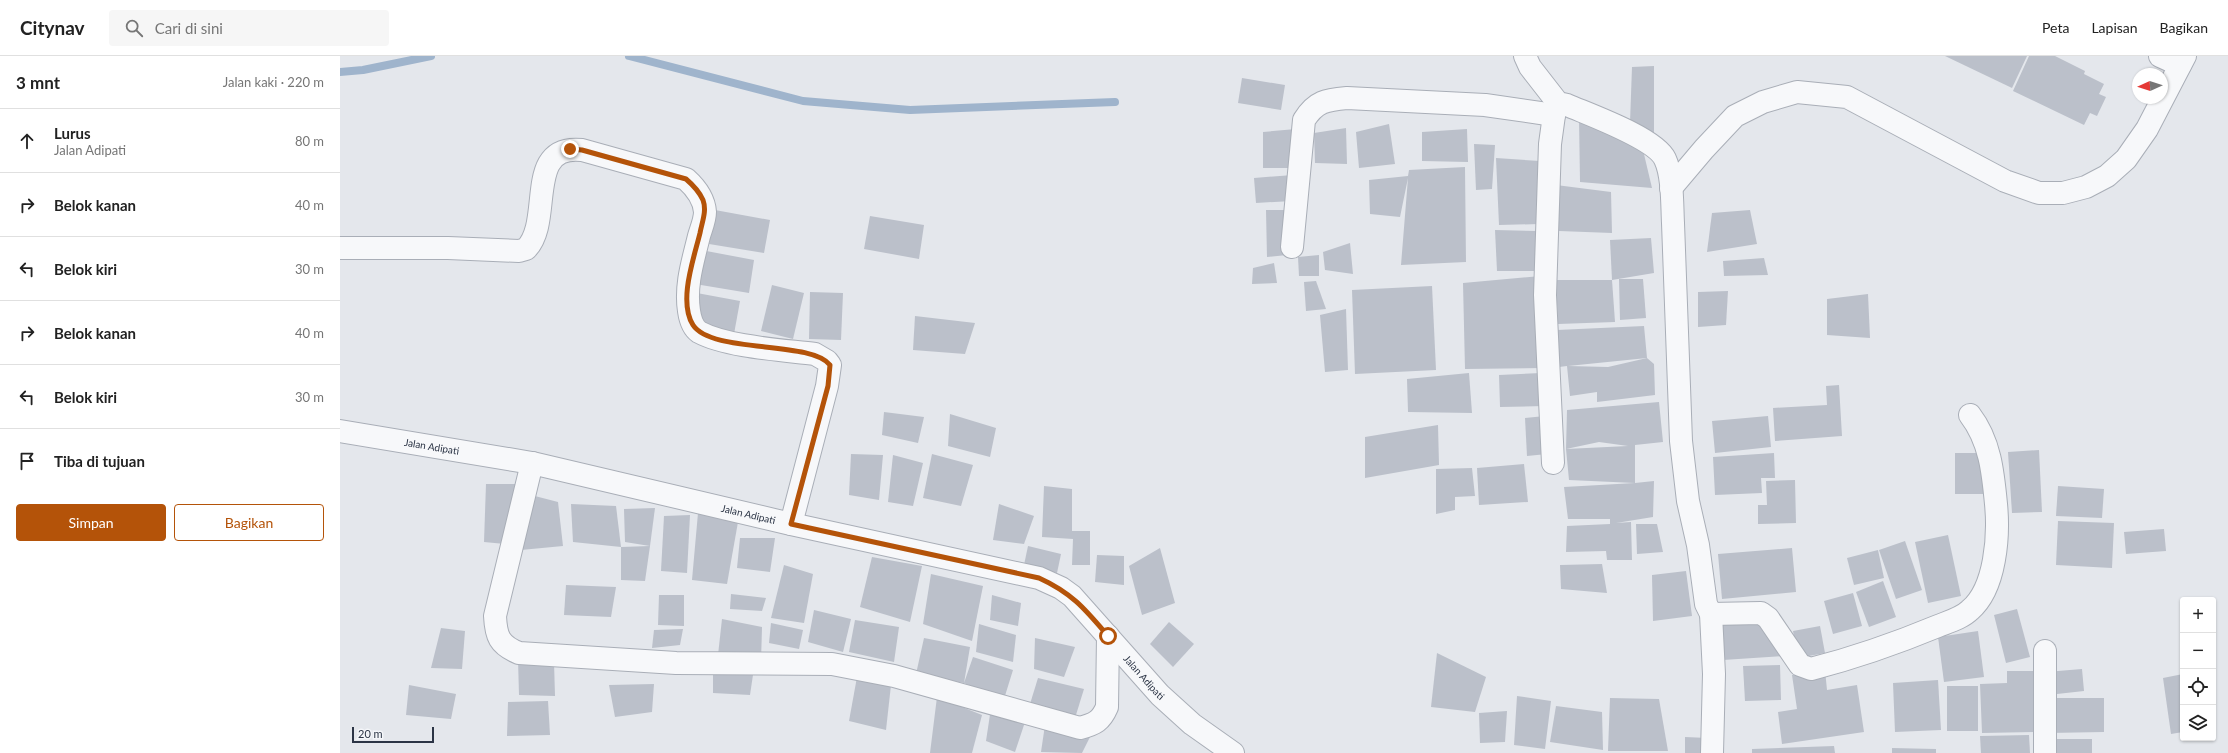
<!DOCTYPE html>
<html lang="id">
<meta charset="utf-8">
<style>
:root{--surface:#fff;--page:#f6f6f6;--text:#222;--muted:#767676;--line:#e0e0e0;--accent:#b45309}
body{margin:0;font-family:Lato,sans-serif;background:var(--page);color:var(--text)}
.controls{position:absolute;right:12px;bottom:12px;display:grid;overflow:hidden;border-radius:4px;box-shadow:0 1px 3px #0004}
.controls button{width:36px;height:36px;display:grid;place-items:center;padding:0;border:0;border-bottom:1px solid var(--line);background:var(--surface);color:var(--text);font:20px sans-serif}
.compass{position:absolute;left:1792px;top:12px;width:36px;height:36px;border-radius:50%;background:var(--surface);box-shadow:0 1px 3px #0004;rotate:267deg}
.scale{position:absolute;left:12px;bottom:10px;width:82px;box-sizing:border-box;padding-left:4px;border:2px solid #2b3445;border-top:0;font-size:11px;line-height:14px;white-space:nowrap;color:#2b3445;-webkit-text-stroke:3px #f4f6f9;paint-order:stroke}
.stop{position:absolute;width:12px;height:12px;margin:-9px;border:3px solid #b45309;border-radius:50%;background:#fff}
.stop.end{background:#b45309;border-color:#fff;box-shadow:0 1px 4px #0008}
.list{margin:0;padding:0;list-style:none}
h2{display:flex;justify-content:space-between;align-items:center;height:52px;margin:0;padding:0 16px;font-size:17px}
h2 small{font-size:13px;font-weight:400;color:var(--muted)}
.list li{display:grid;grid-template-columns:26px 1fr auto;gap:12px;align-items:center;box-sizing:border-box;height:64px;padding:0 16px;border-top:1px solid var(--line)}
.list b{display:block;font-size:15px;white-space:nowrap}
.list p{margin:0;font-size:13px;white-space:nowrap;color:var(--muted)}
.list em{font-size:13px;font-style:normal;color:var(--muted)}
.actions{display:flex;gap:8px;padding:12px 16px}
.actions a{flex:1;padding:9px 0;border:1px solid var(--accent);border-radius:4px;text-align:center;font-size:14px;color:var(--accent)}
.actions .main{background:var(--accent);color:#fff}
.icon{flex:none;width:22px;height:22px;fill:none;stroke:currentColor;stroke-width:2;stroke-linecap:round;stroke-linejoin:round}
.map{position:relative;flex:none;width:1888px;height:697px;overflow:hidden}
header{display:flex;align-items:center;gap:24px;box-sizing:border-box;height:56px;padding:0 20px;background:var(--surface);border-bottom:1px solid var(--line)}
header strong{font-size:19px}
nav{display:flex;gap:22px;margin-inline-start:auto;font-size:14px}
.search{width:280px;height:36px;background:var(--page);display:flex;align-items:center;gap:10px;box-sizing:border-box;padding:0 14px;border-radius:4px;color:var(--muted);font-size:15px}
main{display:flex}
aside{flex:1;background:var(--surface)}
.map>svg:first-child{display:block}
.lines{fill:none;stroke-linecap:round;stroke-linejoin:round}
.stream{stroke:#9fb4cc;stroke-width:8}
.building{fill:#bbc0ca;fill-rule:evenodd}
.minor-casing{stroke:#a9aeb7;stroke-width:24}
.minor{stroke:#f7f8fa;stroke-width:22}
.route{stroke:#b45309;stroke-width:5}
.labels{text-anchor:middle;dominant-baseline:central;stroke-width:3;stroke-linejoin:round;paint-order:stroke}
.street-label{font-size:10px;fill:#2b3445;stroke:#f4f6f9}
</style>
<header>
<strong>Citynav</strong>
<div class="search"><svg class="icon" aria-label="search" viewBox="0 0 24 24"><circle cx="10" cy="10" r="6"/><path d="M15 15l6 6"/></svg>Cari di sini</div>
<nav><a>Peta</a><a>Lapisan</a><a>Bagikan</a></nav>
</header>
<main>
<aside>
<h2>3 mnt<small>Jalan kaki · 220 m</small></h2>
<ul class="list">
<li><svg class="icon" aria-label="ahead" viewBox="0 0 24 24"><path d="M12 20V5M6 11l6-6 6 6"/></svg><div><b>Lurus</b><p>Jalan Adipati</p></div><em>80 m</em></li>
<li><svg class="icon" aria-label="right" viewBox="0 0 24 24"><path d="M7 20v-9h11M14 6l5 5-5 5"/></svg><div><b>Belok kanan</b></div><em>40 m</em></li>
<li><svg class="icon" aria-label="left" viewBox="0 0 24 24"><path d="M17 20v-9H6M10 6l-5 5 5 5"/></svg><div><b>Belok kiri</b></div><em>30 m</em></li>
<li><svg class="icon" aria-label="right" viewBox="0 0 24 24"><path d="M7 20v-9h11M14 6l5 5-5 5"/></svg><div><b>Belok kanan</b></div><em>40 m</em></li>
<li><svg class="icon" aria-label="left" viewBox="0 0 24 24"><path d="M17 20v-9H6M10 6l-5 5 5 5"/></svg><div><b>Belok kiri</b></div><em>30 m</em></li>
<li><svg class="icon" aria-label="arrive" viewBox="0 0 24 24"><path d="M6 21V4h12l-3 4 3 4H6"/></svg><div><b>Tiba di tujuan</b></div></li>
</ul>
<div class="actions"><a class="main">Simpan</a><a>Bagikan</a></div>
</aside>
<div class="map">
<svg width="1888" height="697" viewBox="0 0 1888 697">
<rect width="100%" height="100%" fill="#e4e7ec"/>
<g class="lines">
<g class="stream">
<polyline points="289,0 463,45 570,54 775,46"/>
<polyline points="0,16 23,14 91,0"/>
</g>
</g>
<g class="building">
<polygon points="1605,0 1687,0 1672,32"/>
<polygon points="1689,0 1715,0 1745,15 1744,18 1764,28 1759,38 1766,41 1757,60 1750,57 1744,69 1673,35"/>
<polygon points="1314,10 1314,79 1290,67 1292,11"/>
<polygon points="902,22 945,29 941,54 898,47"/>
<polygon points="1239,62 1303,94 1312,132 1240,126"/>
<polygon points="1049,68 1055,108 1019,112 1016,76"/>
<polygon points="1006,72 1007,108 975,107 974,77"/>
<polygon points="956,73 955,112 923,112 923,76"/>
<polygon points="1127,73 1128,106 1082,105 1082,76"/>
<polygon points="1134,88 1155,89 1152,133 1136,134"/>
<polygon points="1156,102 1200,105 1199,168 1159,169"/>
<polygon points="1125,111 1126,206 1061,209 1068,122 1060,161 1030,158 1029,124 1068,120 1069,114"/>
<polygon points="953,119 952,145 916,147 914,122"/>
<polygon points="1216,129 1271,136 1272,177 1219,175"/>
<polygon points="375,154 430,164 424,197 369,188"/>
<polygon points="926,154 951,154 947,199 927,201"/>
<polygon points="1410,154 1417,188 1367,196 1372,157"/>
<polygon points="530,160 584,169 579,203 524,193"/>
<polygon points="1155,174 1198,175 1196,215 1157,215"/>
<polygon points="1311,182 1314,217 1272,224 1270,184"/>
<polygon points="1010,187 1013,218 985,214 983,196"/>
<polygon points="361,194 414,204 409,237 355,228"/>
<polygon points="979,199 979,220 959,220 958,201"/>
<polygon points="1424,202 1428,219 1384,220 1383,205"/>
<polygon points="934,207 937,227 912,228 913,212"/>
<polygon points="1201,220 1204,312 1125,313 1123,227"/>
<polygon points="1279,223 1303,223 1306,262 1280,264"/>
<polygon points="1216,224 1272,224 1275,266 1218,268"/>
<polygon points="976,225 986,253 966,255 964,226"/>
<polygon points="432,229 464,237 453,283 421,275"/>
<polygon points="1092,230 1096,314 1015,318 1012,234"/>
<polygon points="346,235 400,245 394,278 340,268"/>
<polygon points="1388,235 1386,269 1358,271 1358,236"/>
<polygon points="470,236 503,237 501,284 469,283"/>
<polygon points="1528,238 1530,282 1487,279 1487,243"/>
<polygon points="1006,253 1008,314 985,316 980,259"/>
<polygon points="575,260 635,267 625,298 573,294"/>
<polygon points="1304,270 1307,302 1228,310 1268,311 1307,302 1314,308 1315,339 1257,346 1257,336 1230,340 1227,310 1219,311 1217,274"/>
<polygon points="1129,317 1132,357 1068,356 1067,323"/>
<polygon points="1201,317 1204,350 1160,351 1159,319"/>
<polygon points="1499,329 1502,380 1435,385 1433,352 1487,349 1486,330"/>
<path d="M1319 346 1323 386 1295 389V427L1314 425 1313 461 1276 467 1291 466 1292 504H1267L1266 495 1226 496 1227 470 1270 468V463H1228L1224 431 1295 427 1229 424 1226 393 1227 354ZM1259 386 1288 390 1226 393Z"/>
<polygon points="544,356 584,361 578,387 542,379"/>
<polygon points="610,358 656,372 650,401 608,390"/>
<polygon points="1205,360 1207,398 1187,400 1185,362"/>
<polygon points="1428,360 1431,391 1375,397 1372,365"/>
<polygon points="1098,369 1099,409 1025,422 1025,381"/>
<polygon points="1699,394 1702,456 1672,457 1668,396"/>
<polygon points="1434,397 1435,422 1421,422 1422,437 1375,439 1373,401"/>
<rect x="1615" y="397" width="29" height="41"/>
<polygon points="511,398 543,399 539,444 509,439"/>
<polygon points="592,398 633,409 621,450 583,442"/>
<polygon points="553,399 583,407 573,450 548,446"/>
<polygon points="1184,408 1188,446 1139,449 1137,412"/>
<polygon points="1132,412 1135,440 1115,441 1115,454 1096,458 1096,413"/>
<polygon points="1455,424 1456,467 1418,468 1418,449 1427,449 1426,425"/>
<polygon points="146,428 181,428 165,488 144,486"/>
<polygon points="704,430 732,433 732,475 750,475 750,509 732,509 733,483 702,481"/>
<polygon points="1718,430 1764,433 1762,462 1716,460"/>
<polygon points="191,439 218,446 223,490 181,494"/>
<polygon points="231,448 276,450 281,491 233,486"/>
<polygon points="659,448 694,460 684,488 653,484"/>
<polygon points="315,452 310,490 285,486 284,453"/>
<polygon points="358,457 398,466 387,528 352,524"/>
<polygon points="350,459 347,517 321,515 324,460"/>
<polygon points="1718,465 1774,467 1772,512 1716,509"/>
<polygon points="1296,468 1317,468 1323,496 1297,498"/>
<polygon points="1824,473 1826,495 1786,498 1784,476"/>
<polygon points="1608,479 1621,540 1588,547 1575,486"/>
<polygon points="400,482 435,482 430,516 397,512"/>
<polygon points="1565,485 1582,534 1556,543 1539,494"/>
<polygon points="310,490 305,525 281,524 281,491"/>
<polygon points="688,490 721,498 717,517 684,509"/>
<polygon points="820,492 835,547 802,559 789,510"/>
<polygon points="1452,492 1456,536 1382,543 1378,498"/>
<polygon points="1538,494 1544,522 1514,529 1507,502"/>
<polygon points="757,499 784,500 784,529 755,526"/>
<polygon points="532,501 582,510 570,566 520,551"/>
<polygon points="1262,508 1267,537 1221,533 1220,509"/>
<polygon points="444,509 473,518 464,567 431,562"/>
<polygon points="1346,515 1352,560 1313,565 1312,519"/>
<polygon points="591,518 643,530 632,585 583,568"/>
<polygon points="1543,525 1556,561 1529,571 1516,536"/>
<polygon points="226,529 276,531 271,561 224,559"/>
<polygon points="1513,537 1522,570 1493,578 1484,545"/>
<polygon points="391,538 426,542 422,555 390,553"/>
<polygon points="319,539 344,539 344,570 318,569"/>
<polygon points="652,539 681,547 678,570 650,564"/>
<polygon points="1677,553 1690,601 1666,607 1654,559"/>
<polygon points="474,554 511,563 503,596 468,586"/>
<polygon points="382,563 422,571 421,606 378,599"/>
<polygon points="515,564 559,571 554,606 509,596"/>
<polygon points="1423,565 1444,600 1383,604 1380,567"/>
<polygon points="829,566 854,588 833,611 810,588"/>
<polygon points="431,567 463,574 459,593 429,587"/>
<polygon points="639,568 676,579 673,606 636,596"/>
<polygon points="1480,570 1485,597 1458,602 1453,575"/>
<polygon points="101,572 125,575 122,613 91,612"/>
<polygon points="343,573 340,589 312,592 314,574"/>
<polygon points="1638,575 1644,621 1604,626 1598,581"/>
<polygon points="584,582 630,591 624,627 633,601 673,614 664,643 624,627 576,618"/>
<polygon points="695,582 735,591 724,621 694,613"/>
<polygon points="1097,597 1146,621 1135,656 1091,651"/>
<polygon points="178,603 214,606 215,640 179,639"/>
<polygon points="1440,609 1441,644 1405,645 1403,610"/>
<polygon points="414,612 410,639 373,637 373,613"/>
<polygon points="1742,613 1744,635 1708,639 1706,616"/>
<polygon points="1485,614 1487,634 1517,629 1524,676 1442,688 1438,656 1457,653 1452,619"/>
<polygon points="1667,615 1699,615 1700,676 1642,677 1640,628 1667,627"/>
<polygon points="1843,618 1843,676 1831,678 1823,622"/>
<polygon points="517,621 551,629 546,674 509,665"/>
<polygon points="698,622 744,633 735,662 690,648"/>
<polygon points="1598,624 1601,674 1555,676 1553,627"/>
<polygon points="314,628 312,656 275,661 269,629"/>
<polygon points="69,629 116,638 111,663 66,659"/>
<rect x="1607" y="630" width="31" height="45"/>
<polygon points="1177,640 1211,645 1205,693 1174,689"/>
<polygon points="597,641 642,659 632,697 590,697"/>
<polygon points="1270,642 1319,643 1328,695 1268,695"/>
<polygon points="1708,642 1764,642 1764,676 1708,677"/>
<polygon points="208,645 210,679 167,680 168,646"/>
<polygon points="1216,650 1262,656 1263,694 1210,686"/>
<polygon points="651,652 686,663 675,696 646,685"/>
<polygon points="1167,655 1165,686 1140,687 1139,657"/>
<polygon points="705,669 750,681 742,697 701,696"/>
<polygon points="1689,679 1690,697 1641,697 1640,680"/>
<polygon points="1345,681 1368,682 1365,697 1345,697"/>
<rect x="1709" y="683" width="43" height="14"/>
<polygon points="1494,690 1495,697 1412,697 1412,693"/>
<polygon points="1552,692 1596,693 1596,697 1552,697"/>
</g>
<g class="lines">
<defs>
<g id="minor">
<path d="M1185 0 1190 11 1218 47 1227 49C1250 59 1315 82 1325 103 1333 120 1332 149 1333 167L1341 385 1348 445 1358 489 1366 548 1371 558 1374 618 1372 697"/>
<polyline points="1820,0 1840,9"/>
<polyline points="1331,132 1364,93 1395,60 1423,46 1457,36 1507,41 1665,125 1699,137 1723,137 1746,131 1767,120 1786,103 1807,73 1845,0"/>
<path d="M952 191 964 64C976 45 986 44 1007 42L1145 49 1214 59"/>
<path d="M0 192H108L179 195 186 193C214 165 183 88 242 94L346 123C356 132 364 142 365 156 365 164 361 173 359 180 353 205 345 229 349 255 350 262 352 271 359 276 387 291 443 294 475 298L487 305 490 309 487 330 451 468"/>
<path id="s1" d="M0 375 192 407 451 468 699 522 721 532 732 540 820 639 852 668 893 697"/>
<path d="M192 407 155 560C156 580 159 589 179 597L336 607 492 608 554 620 740 672C755 668 761 665 767 651L768 580"/>
<polyline points="1213,407 1205,239 1210,88 1214,59 1218,47"/>
<path d="M1371 558 1421 557 1428 562 1460 609 1471 613C1514 602 1557 587 1598 570 1608 566 1622 562 1630 554 1656 532 1659 479 1656 448 1653 416 1650 385 1630 359"/>
<polyline points="1705,595 1705,697"/>
</g>
</defs>
<use href="#minor" class="minor-casing"/>
<use href="#minor" class="minor"/>
</g>
<g class="lines">
<path class="route" d="M230 93 242 94 346 123C353 129 359 135 363 144 367 155 362 166 360 177 354 202 338 245 353 269 372 298 471 284 490 309L488 330 451 468 699 522C732 537 745 553 768 580"/>
</g>
<g class="labels">
<g class="street-label">
<text stroke="none"><textPath href="#s1" startOffset="93">Jalan Adipati</textPath></text>
<text stroke="none"><textPath href="#s1" startOffset="417">Jalan Adipati</textPath></text>
<text stroke="none"><textPath href="#s1" startOffset="861">Jalan Adipati</textPath></text>
</g>
</g>
</svg>
<div class="controls">
<button>+</button>
<button>−</button>
<button><svg class="icon" aria-label="locate" viewBox="0 0 24 24"><circle cx="12" cy="12" r="6"/><path d="M12 2v4M12 18v4M2 12h4M18 12h4"/></svg></button>
<button><svg class="icon" aria-label="layers" viewBox="0 0 24 24"><path d="M12 4l9 5-9 5-9-5zM3 14l9 5 9-5"/></svg></button>
</div>
<svg class="compass" viewBox="-18 -18 36 36"><path d="M0-13l5 13h-10z" fill="#e53935"/><path d="M0 13l5-13h-10z" fill="#767676"/></svg>
<div class="scale">20 m</div>
<div class="stop" style="left:768px;top:580px"></div>
<div class="stop end" style="left:230px;top:93px"></div>
</div>
</main>
